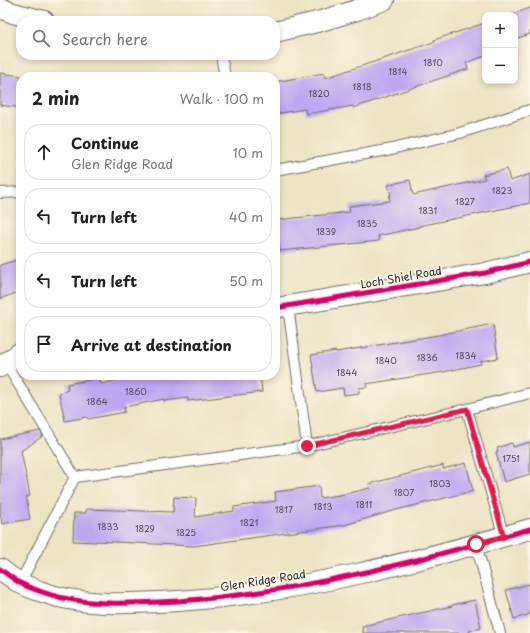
<!DOCTYPE html>
<meta charset="utf-8">
<style>
:root{--surface:#fff;--page:#f6f6f6;--text:#222;--muted:#767676;--line:#e0e0e0}
body{margin:0;font-family:"Playpen Sans",sans-serif;background:var(--page);color:var(--text)}
.controls{position:absolute;right:12px;top:12px;display:grid;overflow:hidden;border-radius:8px;box-shadow:0 2px 6px #0003}
.controls button{width:36px;height:36px;display:grid;place-items:center;padding:0;border:0;border-bottom:1px solid var(--line);background:var(--surface);color:var(--text);font:20px sans-serif}
.stop{position:absolute;width:12px;height:12px;margin:-9px;border:3px solid #e11d48;border-radius:50%;background:#fff}
.stop.end{background:#e11d48;border-color:#fff;box-shadow:0 1px 4px #0008}
.list{margin:0;padding:0;list-style:none}
h2{display:flex;justify-content:space-between;align-items:center;height:52px;margin:0;padding:0 16px;font-size:17px}
h2 small{font-size:13px;font-weight:400;color:var(--muted)}
.list li{display:grid;grid-template-columns:26px 1fr auto;gap:12px;align-items:center;box-sizing:border-box;height:56px;margin:0 8px 8px;padding:0 8px;border:1px solid var(--line);border-radius:16px}
.list b{display:block;font-size:15px;white-space:nowrap}
.list p{margin:0;font-size:13px;white-space:nowrap;color:var(--muted)}
.list em{font-size:13px;font-style:normal;color:var(--muted)}
.icon{flex:none;width:22px;height:22px;fill:none;stroke:currentColor;stroke-width:2;stroke-linecap:round;stroke-linejoin:round}
.map{position:relative;flex:none;width:530px;height:633px;overflow:hidden}
.search{position:absolute;background:var(--surface);box-shadow:0 2px 6px #0003;left:16px;top:16px;width:264px;height:44px;display:flex;align-items:center;gap:10px;box-sizing:border-box;padding:0 14px;border-radius:16px;color:var(--muted);font-size:15px}
.panel{position:absolute;background:var(--surface);box-shadow:0 2px 6px #0003;left:16px;top:72px;width:264px;height:308px;border-radius:16px}
.map>svg:first-child{display:block}
.building{fill:#bea7f1}
.lines{fill:none;stroke-linecap:round;stroke-linejoin:round}
.service-casing{stroke:#6f6c61;stroke-width:12}
.minor-casing{stroke:#6f6c61;stroke-width:22}
.service{stroke:#fff;stroke-width:10}
.minor{stroke:#fff;stroke-width:20}
.cycleway-casing{stroke:#fcf5e5;stroke-width:8}
.cycleway{stroke:#d6006c;stroke-width:5}
.route{stroke:#e11d48;stroke-width:5}
.labels{text-anchor:middle;dominant-baseline:central;stroke-width:3.5;stroke-linejoin:round;paint-order:stroke}
.number-label{font-size:9px;fill:#504a5c}
.street-label{font-size:11px;fill:#2b2b2b;stroke:#fcf5e5}
</style>
<div class="map">
<svg width="530" height="633" viewBox="0 0 530 633">
<rect width="100%" height="100%" fill="#fcf5e5"/>
<filter id="ink" filterUnits="userSpaceOnUse"><feTurbulence type="fractalNoise" baseFrequency=".025" numOctaves="2"/><feDisplacementMap in="SourceGraphic" scale="8" xChannelSelector="R" yChannelSelector="G"/><feConvolveMatrix kernelMatrix="1 2 1 2 8 2 1 2 1" color-interpolation-filters="sRGB"/></filter>
<filter id="wash" filterUnits="userSpaceOnUse"><feTurbulence type="fractalNoise" baseFrequency=".012" numOctaves="4" result="noise"/><feDisplacementMap in="SourceGraphic" scale="16" xChannelSelector="R" yChannelSelector="G"/><feGaussianBlur stdDeviation="0.9" result="paint"/><feColorMatrix in="noise" values="0 0 0 0 0 0 0 0 0 0 0 0 0 0 0 0 0 1.4 0 .05"/><feComposite in="paint" operator="in"/></filter>
<g filter="url(#wash)">
<rect width="100%" height="100%" fill="#ede4c4"/>
<g id="blocks">
<g class="building">
<polygon points="530,8 530,34 515,39 515,15 510,15"/>
<polygon points="485,23 485,56 466,63 468,69 353,108 353,106 306,114 305,109 275,114 275,82 324,73 325,78 434,42 434,40"/>
<polygon points="0,73 21,76 21,108 0,105"/>
<polygon points="507,169 510,181 530,174 530,203 419,226 419,227 378,236 379,241 280,251 277,220 350,212 349,206 390,201 389,196 391,195 388,185 410,180 413,195 485,179 483,175"/>
<polygon points="21,259 21,291 0,299 0,265"/>
<polygon points="493,324 498,358 481,361 481,364 443,372 366,384 367,387 359,388 359,393 344,395 343,388 317,392 311,355 336,351 336,352 438,335"/>
<polygon points="141,375 260,375 262,392 188,401 188,398 164,401 164,399 124,407 125,412 88,419 87,417 65,421 59,393 68,390 67,384 99,378 101,384"/>
<polygon points="40,431 43,436 21,451 30,496 26,497 30,519 2,524 0,513 0,439"/>
<polygon points="530,442 530,474 504,482 496,452 498,451 497,448 512,443 513,447"/>
<polygon points="466,463 473,491 396,510 344,525 194,546 96,541 96,542 73,541 74,513 86,513 86,509 173,512 174,497 196,498 195,517 234,511 234,507 276,501 275,492 319,486 320,498 346,494 370,488 369,484 443,465 443,469"/>
<polygon points="530,584 530,614 514,619 506,590"/>
<polygon points="475,600 481,628 469,631 470,633 363,633 362,626 452,606 452,605"/>
</g>
</g>
</g>
<g filter="url(#ink)">
<use href="#blocks" fill-opacity="0" stroke="#6f6c61" stroke-width="1"/>
<g class="lines">
<defs>
<g id="service">
<polyline points="221,55 225,77"/>
<polyline points="275,170 387,150 460,133 530,110"/>
<polyline points="0,193 21,192"/>
<polyline points="288,306 307,446"/>
<polyline points="5,362 75,477 20,583"/>
<polyline points="467,409 504,537"/>
<polyline points="75,477 307,446 467,409 530,393"/>
<polyline points="476,544 500,633"/>
</g>
<g id="minor">
<polyline points="0,8 13,13 44,21"/>
<polyline points="275,32 321,21 357,10 384,0"/>
<polyline points="275,308 485,273 530,262"/>
<polyline points="0,367 21,352"/>
<path d="M0 569C7 574 13 579 20 583 29 588 53 596 63 598 101 606 139 603 178 601 297 593 415 562 530 529"/>
</g>
</defs>
<use href="#service" class="service-casing"/>
<use href="#minor" class="minor-casing"/>
<use href="#service" class="service"/>
<use href="#minor" class="minor"/>
<defs>
<g id="cycleway">
<polyline points="275,308 485,273 530,262"/>
<path d="M0 569C7 574 13 579 20 583 29 588 53 596 63 598 101 606 139 603 178 601 297 593 415 562 530 529"/>
</g>
</defs>
<use href="#cycleway" class="cycleway-casing"/>
<use href="#cycleway" class="cycleway"/>
</g>
</g>
<g class="lines" filter="url(#ink)">
<polyline class="route" points="307,446 467,409 504,537 476,544"/>
</g>
<g class="labels">
<g class="number-label">
<text x="433" y="62">1810</text>
<text x="398" y="71">1814</text>
<text x="362" y="86">1818</text>
<text x="319" y="93">1820</text>
<text x="502" y="190">1823</text>
<text x="465" y="201">1827</text>
<text x="428" y="210">1831</text>
<text x="367" y="223">1835</text>
<text x="326" y="231">1839</text>
<text x="466" y="355">1834</text>
<text x="427" y="357">1836</text>
<text x="386" y="360">1840</text>
<text x="347" y="372">1844</text>
<text x="136" y="391">1860</text>
<text x="97" y="401">1864</text>
<text x="511" y="458">1751</text>
<text x="440" y="483">1803</text>
<text x="404" y="492">1807</text>
<text x="364" y="504">1811</text>
<text x="323" y="506">1813</text>
<text x="284" y="509">1817</text>
<text x="249" y="522">1821</text>
<text x="108" y="526">1833</text>
<text x="145" y="528">1829</text>
<text x="186" y="532">1825</text>
</g>
<g class="street-label">
<text transform="translate(401 277) rotate(-10)">Loch Shiel Road</text>
<text transform="translate(263 580) rotate(-9)">Glen Ridge Road</text>
</g>
</g>
</svg>
<div class="controls">
<button>+</button>
<button>−</button>
</div>
<div class="stop" style="left:476px;top:544px"></div>
<div class="stop end" style="left:307px;top:446px"></div>
<div class="search"><svg class="icon" aria-label="search" viewBox="0 0 24 24"><circle cx="10" cy="10" r="6"/><path d="M15 15l6 6"/></svg>Search here</div>
<section class="panel">
<h2>2 min<small>Walk · 100 m</small></h2>
<ul class="list">
<li><svg class="icon" aria-label="ahead" viewBox="0 0 24 24"><path d="M12 20V5M6 11l6-6 6 6"/></svg><div><b>Continue</b><p>Glen Ridge Road</p></div><em>10 m</em></li>
<li><svg class="icon" aria-label="left" viewBox="0 0 24 24"><path d="M17 20v-9H6M10 6l-5 5 5 5"/></svg><div><b>Turn left</b></div><em>40 m</em></li>
<li><svg class="icon" aria-label="left" viewBox="0 0 24 24"><path d="M17 20v-9H6M10 6l-5 5 5 5"/></svg><div><b>Turn left</b></div><em>50 m</em></li>
<li><svg class="icon" aria-label="arrive" viewBox="0 0 24 24"><path d="M6 21V4h12l-3 4 3 4H6"/></svg><div><b>Arrive at destination</b></div></li>
</ul>
</section>
</div>
